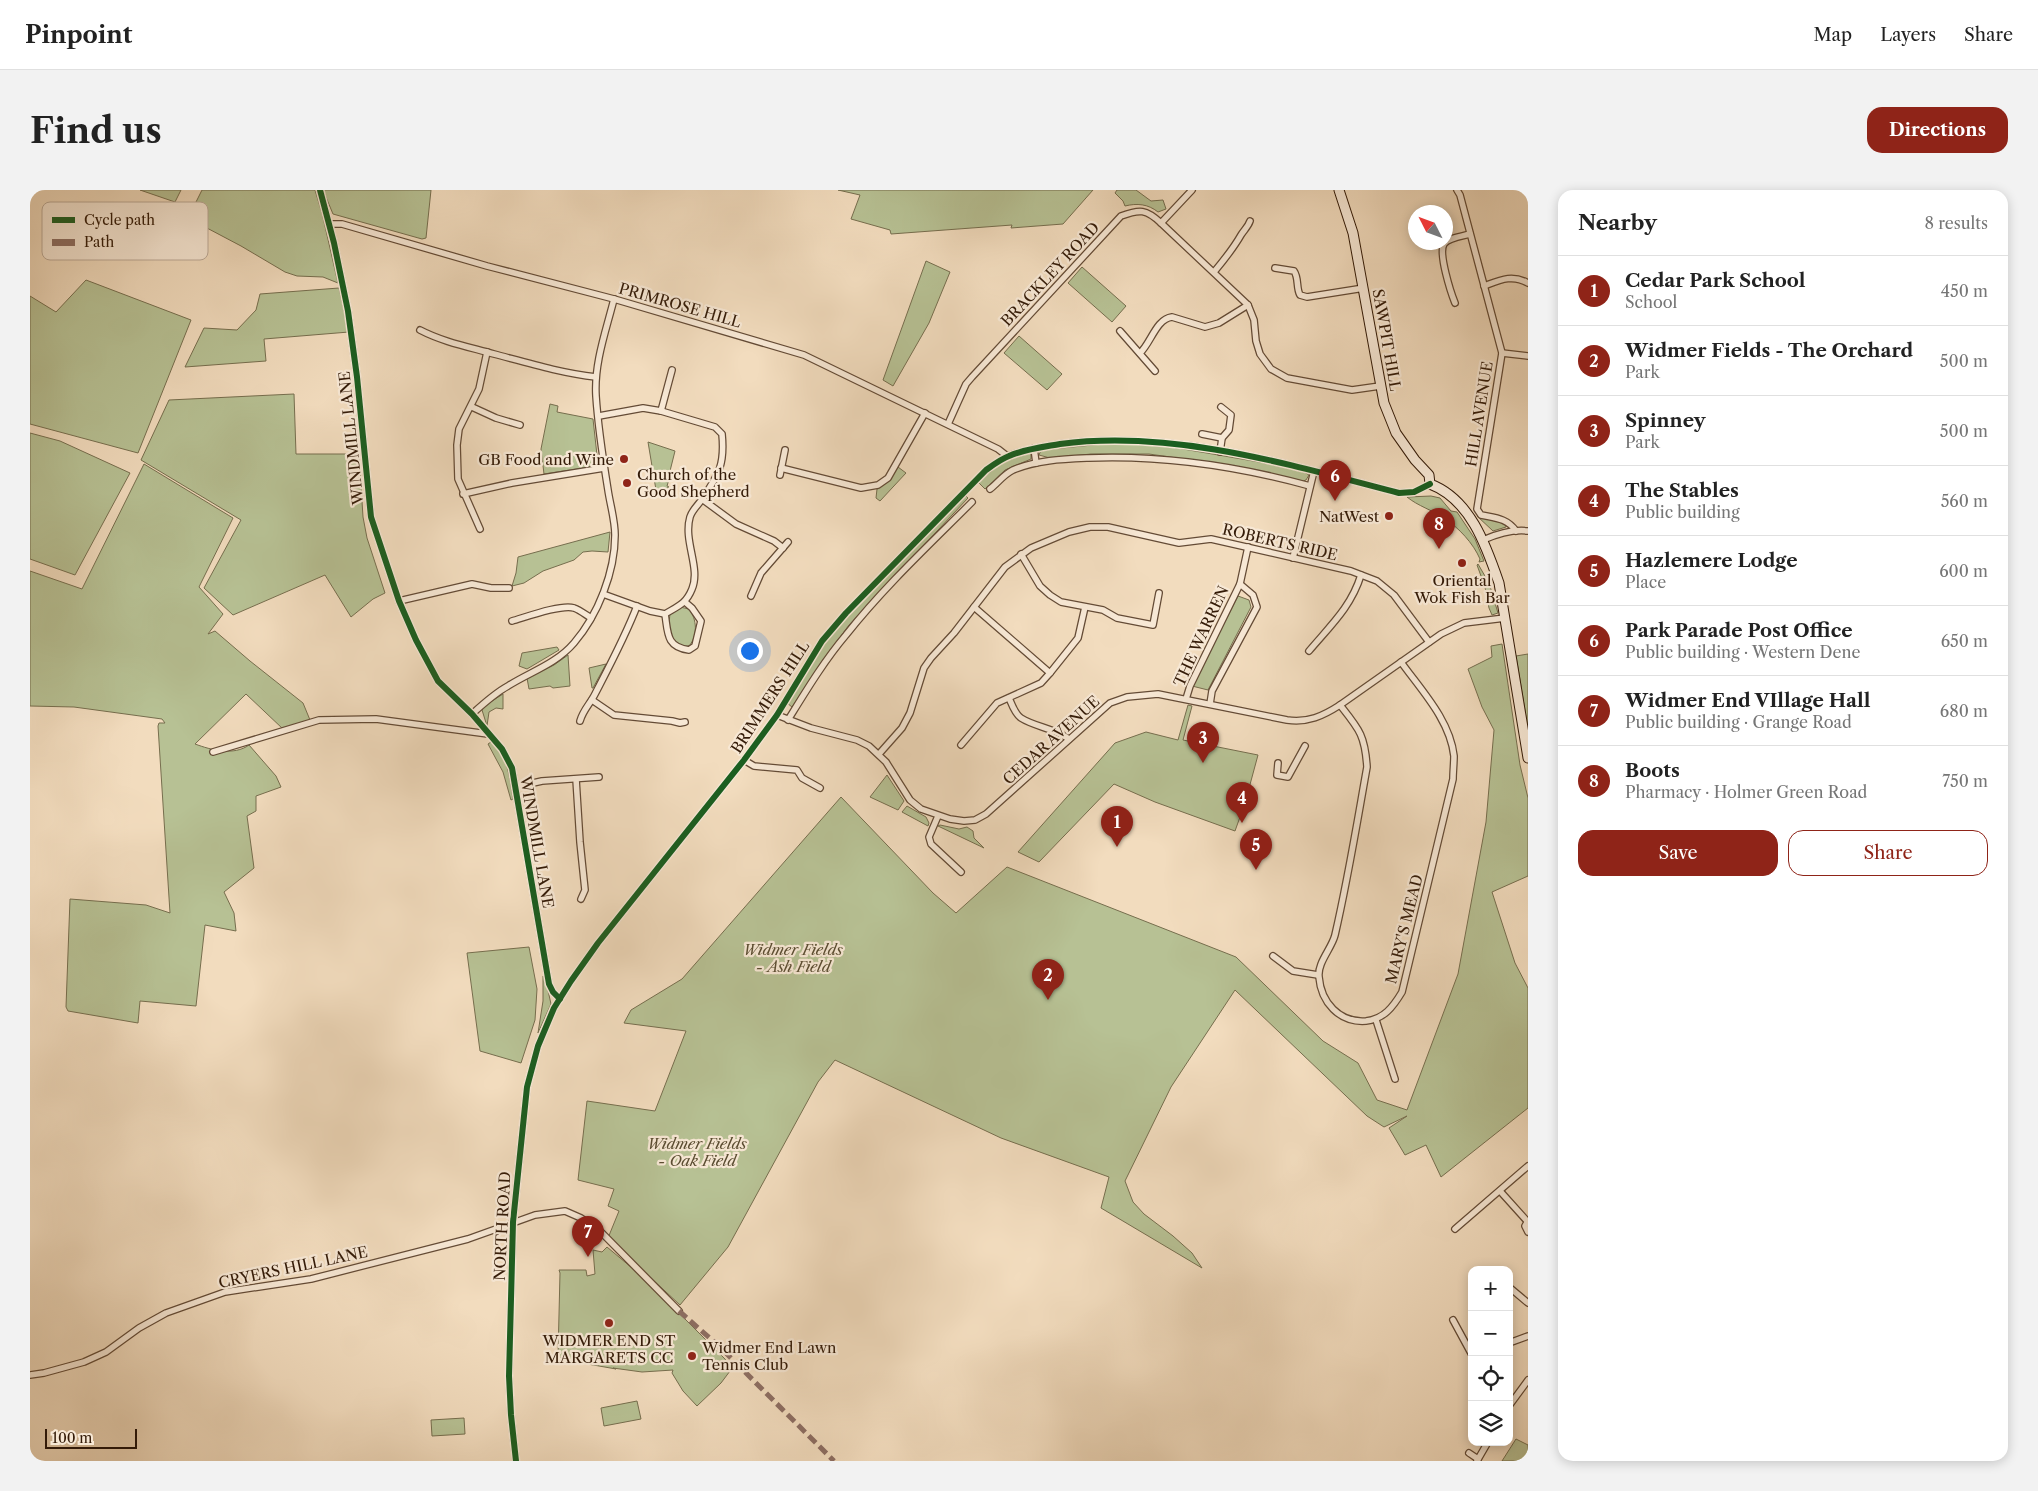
<!DOCTYPE html>
<meta charset="utf-8">
<style>
:root{--surface:#fff;--page:#f2f2f2;--text:#222;--muted:#767676;--line:#e0e0e0;--accent:#8f2418}
body{margin:0;font-family:"Libre Caslon Text",serif;background:var(--page);color:var(--text)}
.controls{position:absolute;right:15px;bottom:15px;display:grid;overflow:hidden;border-radius:10px;box-shadow:0 2px 12px #0003}
.controls button{width:45px;height:45px;display:grid;place-items:center;padding:0;border:0;border-bottom:1px solid var(--line);background:var(--surface);color:var(--text);font:25px sans-serif}
.compass{position:absolute;left:1378px;top:15px;width:45px;height:45px;border-radius:50%;background:var(--surface);box-shadow:0 2px 12px #0003;rotate:312deg}
.scale{position:absolute;left:15px;bottom:12px;width:92px;box-sizing:border-box;padding-left:5px;border:2px solid #341b08;border-top:0;font-size:14px;line-height:18px;white-space:nowrap;color:#341b08;-webkit-text-stroke:4px #f7e8d5;paint-order:stroke}
.you{position:absolute;left:719px;top:460px;width:18px;height:18px;margin:-12px;border:4px solid #fff;border-radius:50%;background:#1a73e8;box-shadow:0 0 0 8px #1a73e833}
.badge{display:grid;place-items:center;width:32px;height:32px;border-radius:50%;background:var(--accent);color:#fff;font-size:16px;font-weight:700}
.pin{position:absolute;translate:-50% -41px;filter:drop-shadow(0 1px 2px #0008)}
.pin::after{content:'';position:absolute;top:26px;width:18px;height:15px;background:inherit;clip-path:polygon(0 0,100% 0,50% 100%)}
.list{margin:0;padding:0;list-style:none}
h2{display:flex;justify-content:space-between;align-items:center;height:65px;margin:0;padding:0 20px;font-size:21px}
h2 small{font-size:16px;font-weight:400;color:var(--muted)}
.list li{display:grid;grid-template-columns:32px 1fr auto;gap:15px;align-items:center;box-sizing:border-box;height:70px;padding:0 20px;border-top:1px solid var(--line)}
.list b{display:block;font-size:19px;white-space:nowrap}
.list p{margin:0;font-size:16px;white-space:nowrap;color:var(--muted)}
.list em{font-size:16px;font-style:normal;color:var(--muted)}
.actions{display:flex;gap:10px;padding:15px 20px}
.actions a{flex:1;padding:11px 0;border:1px solid var(--accent);border-radius:15px;text-align:center;font-size:18px;color:var(--accent)}
.actions .main{background:var(--accent);color:#fff}
.icon{flex:none;width:28px;height:28px;fill:none;stroke:currentColor;stroke-width:2;stroke-linecap:round;stroke-linejoin:round}
.map{position:relative;flex:none;width:1498px;height:1271px;overflow:hidden;border-radius:15px}
header{display:flex;align-items:center;gap:30px;box-sizing:border-box;height:70px;padding:0 25px;background:var(--surface);border-bottom:1px solid var(--line)}
header strong{font-size:24px}
nav{display:flex;gap:28px;margin-inline-start:auto;font-size:18px}
.intro{display:flex;align-items:center;justify-content:space-between;box-sizing:border-box;height:120px;padding:0 30px}
h1{margin:0;font-size:35px}
.button{padding:12px 22px;border-radius:15px;background:var(--accent);color:#fff;font-size:18px;font-weight:700}
main{display:flex;gap:30px;padding:0 30px}
aside{flex:1;background:var(--surface);border-radius:15px;box-shadow:0 2px 12px #0003}
.map>svg:first-child{display:block}
.green{fill:#b7c194;stroke:#766e4e}
.lines{fill:none;stroke-linecap:round;stroke-linejoin:round}
.street-casing{stroke:#644b36;stroke-width:8}
.secondary-casing{stroke:#341b08;stroke-width:11}
.street{stroke:#f7e8d5;stroke-width:5.5}
.secondary{stroke:#f7e8d5;stroke-width:9}
.quiet{stroke:#8d6e63;stroke-width:5;stroke-dasharray:10 5;stroke-linecap:butt}
.cycleway-casing{stroke:#f7e8d5;stroke-width:9}
.cycleway{stroke:#1b5e20;stroke-width:6}
.poi-dot{fill:#8f2418;stroke:#f7e8d5;stroke-width:2}
.labels{text-anchor:middle;dominant-baseline:central;stroke-width:4.5;stroke-linejoin:round;paint-order:stroke}
.street-label{font-size:15px;fill:#341b08;stroke:#f7e8d5}
.poi-label{font-size:15px;fill:#341b08;stroke:#f7e8d5;text-anchor:end}
.park-label{font-size:15px;font-style:italic;fill:#5b4d32;stroke:#f7e8d5}
.key{fill:#f7e8d5;stroke:#bcaa98;stroke-width:1}
.key-label{font-size:14px;fill:#341b08}
</style>
<header>
<strong>Pinpoint</strong>
<nav><a>Map</a><a>Layers</a><a>Share</a></nav>
</header>
<div class="intro"><h1>Find us</h1><a class="button">Directions</a></div>
<main>
<div class="map">
<svg width="1498" height="1271" viewBox="0 0 1498 1271">
<rect width="100%" height="100%" fill="#f2dcbe"/>
<filter id="stains"><feTurbulence type="fractalNoise" baseFrequency=".004" numOctaves="4"/><feColorMatrix values="0 0 0 0 .2 0 0 0 0 .09 0 0 0 0 .02 0 0 0 .5 -.17"/></filter>
<radialGradient id="worn" r=".72"><stop offset=".6" stop-color="#630" stop-opacity="0"/><stop offset="1" stop-color="#630" stop-opacity=".3"/></radialGradient>
<g class="green">
<polygon points="110,0 151,0 145,12"/>
<polygon points="172,0 285,0 292,23 308,93 293,87 267,86 255,82 211,56 158,28"/>
<polygon points="293,0 401,0 396,48 392,49 303,24"/>
<polygon points="808,0 1063,0 1033,34 981,38 982,35 861,44 860,40 821,29 830,5"/>
<path d="M1087 0H1106L1121 11 1133 10 1136 19 1128 22C1118 14 1107 13 1095 16L1093 11 1085 3Z"/>
<polygon points="896,71 920,82 899,133 863,196 853,190"/>
<polygon points="1052,77 1096,116 1082,132 1038,93"/>
<polygon points="56,90 161,130 108,263 0,234 0,106 26,122"/>
<polygon points="309,98 319,142 234,149 236,171 155,177 174,138 207,140 226,120 230,104"/>
<polygon points="989,146 1032,184 1017,200 974,163"/>
<polygon points="264,204 266,264 329,264 333,327 337,348 355,403 343,409 321,427 295,385 203,425 174,398 211,330 111,270 139,210"/>
<polygon points="520,214 528,216 527,222 563,229 567,265 560,277 514,284 511,259"/>
<polygon points="0,243 30,251 100,283 45,385 0,369"/>
<polygon points="618,252 645,261 639,285 640,286 637,296 639,297 632,301 626,300"/>
<polygon points="1073,254 1124,254 1235,273 1271,280 1279,285 1276,290 1273,291 1203,276 1119,264 1061,264 1020,268 1009,265 1011,260"/>
<polygon points="996,262 1001,264 1001,269 975,280 955,299 948,292 971,273"/>
<path d="M114 274 203 328 169 397 193 424 178 444 185 441 220 471 273 513 280 530 253 539 216 504 165 554C181 560 204 566 219 555L246 586 251 597 226 606V621L217 626 224 678 194 702 204 723 206 741 175 735 166 816 110 811 108 833 38 821 36 817 40 709 116 715 140 723 128 536 129 533H135L132 529 44 517 0 516V381L52 399Z"/>
<polygon points="868,277 876,283 850,311 846,308 847,299 855,294"/>
<polygon points="936,306 938,308 819,435 794,469 762,517 757,513 781,471 805,437 886,353"/>
<path d="M1401 306 1410 308 1421 321 1427 322 1445 349 1454 371 1449 372 1450 369C1443 353 1429 338 1414 328 1402 320 1388 316 1377 307Z"/>
<polygon points="1447,326 1476,334 1476,337 1463,341"/>
<polygon points="580,342 578,362 562,361 553,362 544,370 513,381 494,393 482,396 486,383 488,367"/>
<polygon points="1448,374 1459,393 1468,423 1462,425 1459,418 1455,397 1447,375"/>
<polygon points="1208,406 1219,410 1221,417 1178,500 1162,496"/>
<path d="M650 417 659 419C667 429 668 446 659 456 640 458 638 438 640 424Z"/>
<polygon points="1472,454 1490,575 1498,608 1498,686 1462,702 1485,773 1498,798 1498,918 1411,987 1396,955 1375,965 1359,938 1377,926 1354,937 1337,926 1205,800 1141,897 1095,991 1103,1012 1114,1024 1143,1046 1162,1063 1172,1078 1071,1018 1079,987 971,948 805,870 788,892 698,1057 650,1115 578,1048 589,1021 578,1016 584,999 548,990 557,911 625,921 656,841 594,833 601,820 652,789 811,607 903,703 926,723 977,677 1206,767 1293,851 1328,873 1347,910 1377,920 1428,784 1456,632 1464,540 1452,517 1438,479 1462,467 1461,456"/>
<polygon points="527,457 529,460 497,479 489,476 492,463"/>
<polygon points="1498,464 1498,539 1486,466"/>
<polygon points="538,465 540,496 523,498 520,496 499,499 497,488 524,475"/>
<polygon points="576,474 563,498 562,498 559,478"/>
<polygon points="473,504 473,519 466,518 459,522 457,536 452,520 454,516"/>
<polygon points="1158,515 1162,516 1153,550 1228,565 1215,613 1205,641 1125,612 1084,594 1009,672 988,662 1085,553 1116,542 1148,550"/>
<path d="M461 552C478 564 480 590 483 609L481 610 473 582 458 554Z"/>
<polygon points="857,585 874,611 868,620 840,607"/>
<polygon points="877,616 896,627 899,633 898,636 872,622"/>
<polygon points="910,635 929,639 937,637 943,641 944,648 954,658 908,636"/>
<polygon points="499,757 507,799 505,830 491,873 450,861 437,763"/>
<polygon points="513,786 515,787 521,814 508,843 513,811"/>
<polygon points="577,1057 614,1088 703,1177 691,1193 667,1216 653,1201 642,1183 643,1180 612,1182 583,1178 586,1179 535,1170 528,1166 530,1083 529,1080 556,1080 557,1086 565,1084 563,1060 572,1062"/>
<polygon points="607,1211 611,1229 574,1236 571,1218"/>
<polygon points="434,1228 435,1244 402,1246 401,1230"/>
<polygon points="1486,1249 1498,1255 1498,1271 1472,1271"/>
</g>
<g class="lines">
<defs>
<g id="street">
<polyline points="290,0 304,53 318,121 327,187 341,327 369,411 386,450 408,491 442,524 472,559 482,578 519,794 523,802 530,809"/>
<path d="M1427 0 1430 5 1472 163 1447 319 1451 325C1465 328 1477 328 1486 341"/>
<polyline points="1131,33 1218,115 1224,130 1226,151 1230,164 1241,179 1257,188 1322,200 1350,196"/>
<polyline points="300,34 312,34 457,76 584,109 774,165 968,259 977,266"/>
<path d="M1245 78 1264 81C1269 88 1266 98 1270 105L1277 107 1334 98"/>
<path d="M1184 82C1194 70 1203 59 1211 45 1214 40 1218 37 1220 31"/>
<path d="M1454 96C1470 90 1482 84 1498 93"/>
<path d="M1425 113C1421 103 1408 63 1414 54 1418 48 1433 46 1440 44"/>
<path d="M390 140C413 152 439 157 464 164 498 173 531 183 566 187"/>
<polyline points="1090,141 1125,181"/>
<path d="M1110 163C1121 153 1126 129 1142 127L1175 137 1189 133 1218 115"/>
<polyline points="1472,163 1498,166"/>
<polyline points="442,217 466,228 490,235"/>
<polyline points="631,221 642,180"/>
<path d="M569 226 613 218 631 221 685 237 692 244C695 274 689 284 673 308 669 314 662 320 660 327 653 351 671 378 662 399 656 414 648 416 635 424L620 421 573 404"/>
<path d="M918 234 936 194 942 187 1091 26C1110 19 1116 19 1131 33L1162 0"/>
<polyline points="1172,244 1192,248"/>
<polyline points="1004,258 1006,273"/>
<polyline points="1190,262 1192,248 1199,240 1201,225 1191,217"/>
<polyline points="751,278 831,298 848,295 858,288 895,223"/>
<polyline points="750,285 755,260"/>
<path d="M960 299C968 293 973 285 983 280 1006 270 1034 269 1058 268 1134 265 1207 276 1280 296"/>
<polyline points="433,304 482,293 574,278"/>
<polyline points="672,309 706,334 744,351 753,358"/>
<polyline points="450,339 428,289 427,255 429,239 449,199 457,162"/>
<path d="M1453 350C1467 344 1483 339 1498 341"/>
<polyline points="991,364 1010,396 1020,405 1031,412 1073,420 1087,428 1123,435 1129,403"/>
<polyline points="1263,368 1284,281"/>
<polyline points="721,406 731,383 758,352"/>
<polyline points="369,411 442,394 461,398 479,398"/>
<polyline points="944,417 1020,483"/>
<path d="M635 424C638 443 636 457 659 460L665 456 671 431 662 418 655 412"/>
<path d="M482 431C496 427 531 414 544 418 550 420 556 425 561 428"/>
<path d="M1279 461C1301 435 1321 417 1331 385"/>
<path d="M979 508C982 515 985 524 991 528 1005 537 1024 538 1039 549"/>
<polyline points="1156,509 1160,496 1210,394 1218,357"/>
<polyline points="562,510 584,525 642,531 650,533 655,532"/>
<polyline points="1180,514 1182,501 1227,417 1223,405 1210,394"/>
<path d="M1310 515C1329 539 1335 545 1337 577 1327 633 1318 689 1305 745 1302 758 1287 773 1289 787 1291 812 1309 833 1336 831 1354 829 1363 817 1372 802L1423 589C1423 582 1424 573 1424 566 1420 530 1391 500 1371 472"/>
<path d="M442 524C453 514 465 503 478 496 500 482 526 474 544 453 568 425 585 382 585 345 585 330 580 314 578 300 573 269 568 237 566 206 564 173 576 141 584 109"/>
<path d="M747 525 781 538 827 550 839 556 856 572 880 610 891 619 920 629 934 631 945 630 956 624 1080 513 1097 507 1128 504 1257 530C1278 533 1293 526 1310 515L1411 444 1434 433 1475 428"/>
<path d="M758 530C776 501 794 471 816 445 854 397 899 355 942 312"/>
<path d="M550 531C553 520 560 514 565 504 580 475 595 447 607 416"/>
<polyline points="931,555 967,513 1011,493 1020,483 1048,448 1055,417"/>
<polyline points="183,562 289,530 346,529 458,544"/>
<polyline points="849,564 872,538 880,523 894,478 901,468 924,443 975,377 1001,358 1039,342 1060,337 1078,337 1149,353 1181,349 1321,381 1347,391 1364,405 1399,452"/>
<polyline points="714,570 724,576 767,580 772,588 790,598"/>
<polyline points="1248,573 1247,585 1258,587 1275,556"/>
<polyline points="546,589 550,652 555,700 551,709"/>
<polyline points="485,597 512,591 569,587"/>
<polyline points="908,626 899,647 901,654 931,682"/>
<polyline points="1243,766 1263,781 1288,785"/>
<polyline points="1346,830 1365,889"/>
<polyline points="1470,1001 1497,1031"/>
<polyline points="1498,1031 1495,1036 1498,1042"/>
<polyline points="1425,1039 1498,976"/>
<polyline points="1479,1097 1498,1113"/>
<polyline points="1423,1130 1442,1165"/>
<polyline points="1479,1153 1498,1146"/>
<polyline points="0,1185 14,1183 54,1172 76,1162 109,1138 136,1123 195,1102 281,1089 438,1049 505,1025 535,1021 551,1028 571,1042 649,1121"/>
<polyline points="1479,1216 1498,1190"/>
<polyline points="1439,1263 1448,1269"/>
<path d="M486 1271 481 1225 479 1186 483 1032 497 897 508 856 524 818 541 791 568 753 714 570 747 525 792 451 816 423 956 280C963 275 971 269 979 266 995 259 1013 257 1030 254 1143 239 1261 275 1369 303L1384 302 1400 294"/>
<polyline points="1447,1271 1458,1252"/>
</g>
<path id="secondary" d="M1309 0 1323 43 1354 213 1366 243 1385 270 1399 285 1400 294C1440 309 1456 355 1469 393L1498 568"/>
</defs>
<use href="#street" class="street-casing"/>
<use href="#secondary" class="secondary-casing"/>
<use href="#street" class="street"/>
<use href="#secondary" class="secondary"/>
<polyline class="quiet" points="649,1121 691,1158 804,1271"/>
<defs>
<g id="cycleway">
<polyline points="290,0 304,53 318,121 327,187 341,327 369,411 386,450 408,491 442,524 472,559 482,578 519,794 523,802 530,809"/>
<path d="M486 1271 481 1225 479 1186 483 1032 497 897 508 856 524 818 541 791 568 753 714 570 747 525 792 451 816 423 956 280C963 275 971 269 979 266 995 259 1013 257 1030 254 1143 239 1261 275 1369 303L1384 302 1400 294"/>
</g>
</defs>
<use href="#cycleway" class="cycleway-casing"/>
<use href="#cycleway" class="cycleway"/>
</g>
<g class="poi-dot">
<circle cx="594" cy="269" r="5"/>
<circle cx="597" cy="293" r="5"/>
<circle cx="1359" cy="326" r="5"/>
<circle cx="1432" cy="373" r="5"/>
<circle cx="579" cy="1133" r="5"/>
<circle cx="662" cy="1166" r="5"/>
</g>
<g class="labels">
<g class="street-label">
<text transform="translate(1020 84) rotate(-47)">BRACKLEY ROAD</text>
<text transform="translate(650 115) rotate(16)">PRIMROSE HILL</text>
<text transform="translate(1357 150) rotate(80)">SAWPIT HILL</text>
<text transform="translate(1449 224) rotate(-81)">HILL AVENUE</text>
<text transform="translate(321 248) rotate(-96)">WINDMILL LANE</text>
<text transform="translate(1250 352) rotate(13)">ROBERTS RIDE</text>
<text transform="translate(1171 446) rotate(-65)">THE WARREN</text>
<text transform="translate(740 507) rotate(-57)">BRIMMERS HILL</text>
<text transform="translate(1021 550) rotate(-42)">CEDAR AVENUE</text>
<text transform="translate(507 652) rotate(80)">WINDMILL LANE</text>
<text transform="translate(1374 739) rotate(-76)">MARY'S MEAD</text>
<text transform="translate(472 1036) rotate(-87)">NORTH ROAD</text>
<text transform="translate(263 1077) rotate(-12)">CRYERS HILL LANE</text>
</g>
<g class="poi-label">
<text x="584" y="269">GB Food and Wine</text>
<text x="607" y="284" text-anchor="start">Church of the<tspan x="607" dy="17">Good Shepherd</tspan></text>
<text x="1349" y="326">NatWest</text>
<text x="1432" y="390" text-anchor="middle">Oriental<tspan x="1432" dy="17">Wok Fish Bar</tspan></text>
<text x="579" y="1150" text-anchor="middle">WIDMER END ST<tspan x="579" dy="17">MARGARETS CC</tspan></text>
<text x="672" y="1157" text-anchor="start">Widmer End Lawn<tspan x="672" dy="17">Tennis Club</tspan></text>
</g>
<g class="park-label">
<text x="763" y="759">Widmer Fields<tspan x="763" dy="17">- Ash Field</tspan></text>
<text x="667" y="953">Widmer Fields<tspan x="667" dy="17">- Oak Field</tspan></text>
</g>
</g>
<rect x="12" y="12" width="166" height="58" rx="8" class="key"/>
<rect x="22" y="27" width="23" height="6" fill="#1b5e20"/>
<rect x="22" y="49" width="23" height="7" fill="#8d6e63"/>
<g class="key-label">
<text x="54" y="35">Cycle path</text>
<text x="54" y="57">Path</text>
</g>
<rect width="100%" height="100%" filter="url(#stains)"/>
<rect width="100%" height="100%" fill="url(#worn)"/>
</svg>
<div class="controls">
<button>+</button>
<button>−</button>
<button><svg class="icon" aria-label="locate" viewBox="0 0 24 24"><circle cx="12" cy="12" r="6"/><path d="M12 2v4M12 18v4M2 12h4M18 12h4"/></svg></button>
<button><svg class="icon" aria-label="layers" viewBox="0 0 24 24"><path d="M12 4l9 5-9 5-9-5zM3 14l9 5 9-5"/></svg></button>
</div>
<svg class="compass" viewBox="-18 -18 36 36"><path d="M0-13l5 13h-10z" fill="#e53935"/><path d="M0 13l5-13h-10z" fill="#767676"/></svg>
<div class="scale">100 m</div>
<div class="you"></div>
<div class="pin badge" style="left:1087px;top:657px">1</div>
<div class="pin badge" style="left:1018px;top:810px">2</div>
<div class="pin badge" style="left:1173px;top:573px">3</div>
<div class="pin badge" style="left:1212px;top:633px">4</div>
<div class="pin badge" style="left:1226px;top:680px">5</div>
<div class="pin badge" style="left:1305px;top:311px">6</div>
<div class="pin badge" style="left:558px;top:1067px">7</div>
<div class="pin badge" style="left:1409px;top:359px">8</div>
</div>
<aside>
<h2>Nearby<small>8 results</small></h2>
<ul class="list">
<li><span class="badge">1</span><div><b>Cedar Park School</b><p>School</p></div><em>450 m</em></li>
<li><span class="badge">2</span><div><b>Widmer Fields - The Orchard</b><p>Park</p></div><em>500 m</em></li>
<li><span class="badge">3</span><div><b>Spinney</b><p>Park</p></div><em>500 m</em></li>
<li><span class="badge">4</span><div><b>The Stables</b><p>Public building</p></div><em>560 m</em></li>
<li><span class="badge">5</span><div><b>Hazlemere Lodge</b><p>Place</p></div><em>600 m</em></li>
<li><span class="badge">6</span><div><b>Park Parade Post Office</b><p>Public building · Western Dene</p></div><em>650 m</em></li>
<li><span class="badge">7</span><div><b>Widmer End VIllage Hall</b><p>Public building · Grange Road</p></div><em>680 m</em></li>
<li><span class="badge">8</span><div><b>Boots</b><p>Pharmacy · Holmer Green Road</p></div><em>750 m</em></li>
</ul>
<div class="actions"><a class="main">Save</a><a>Share</a></div>
</aside>
</main>
